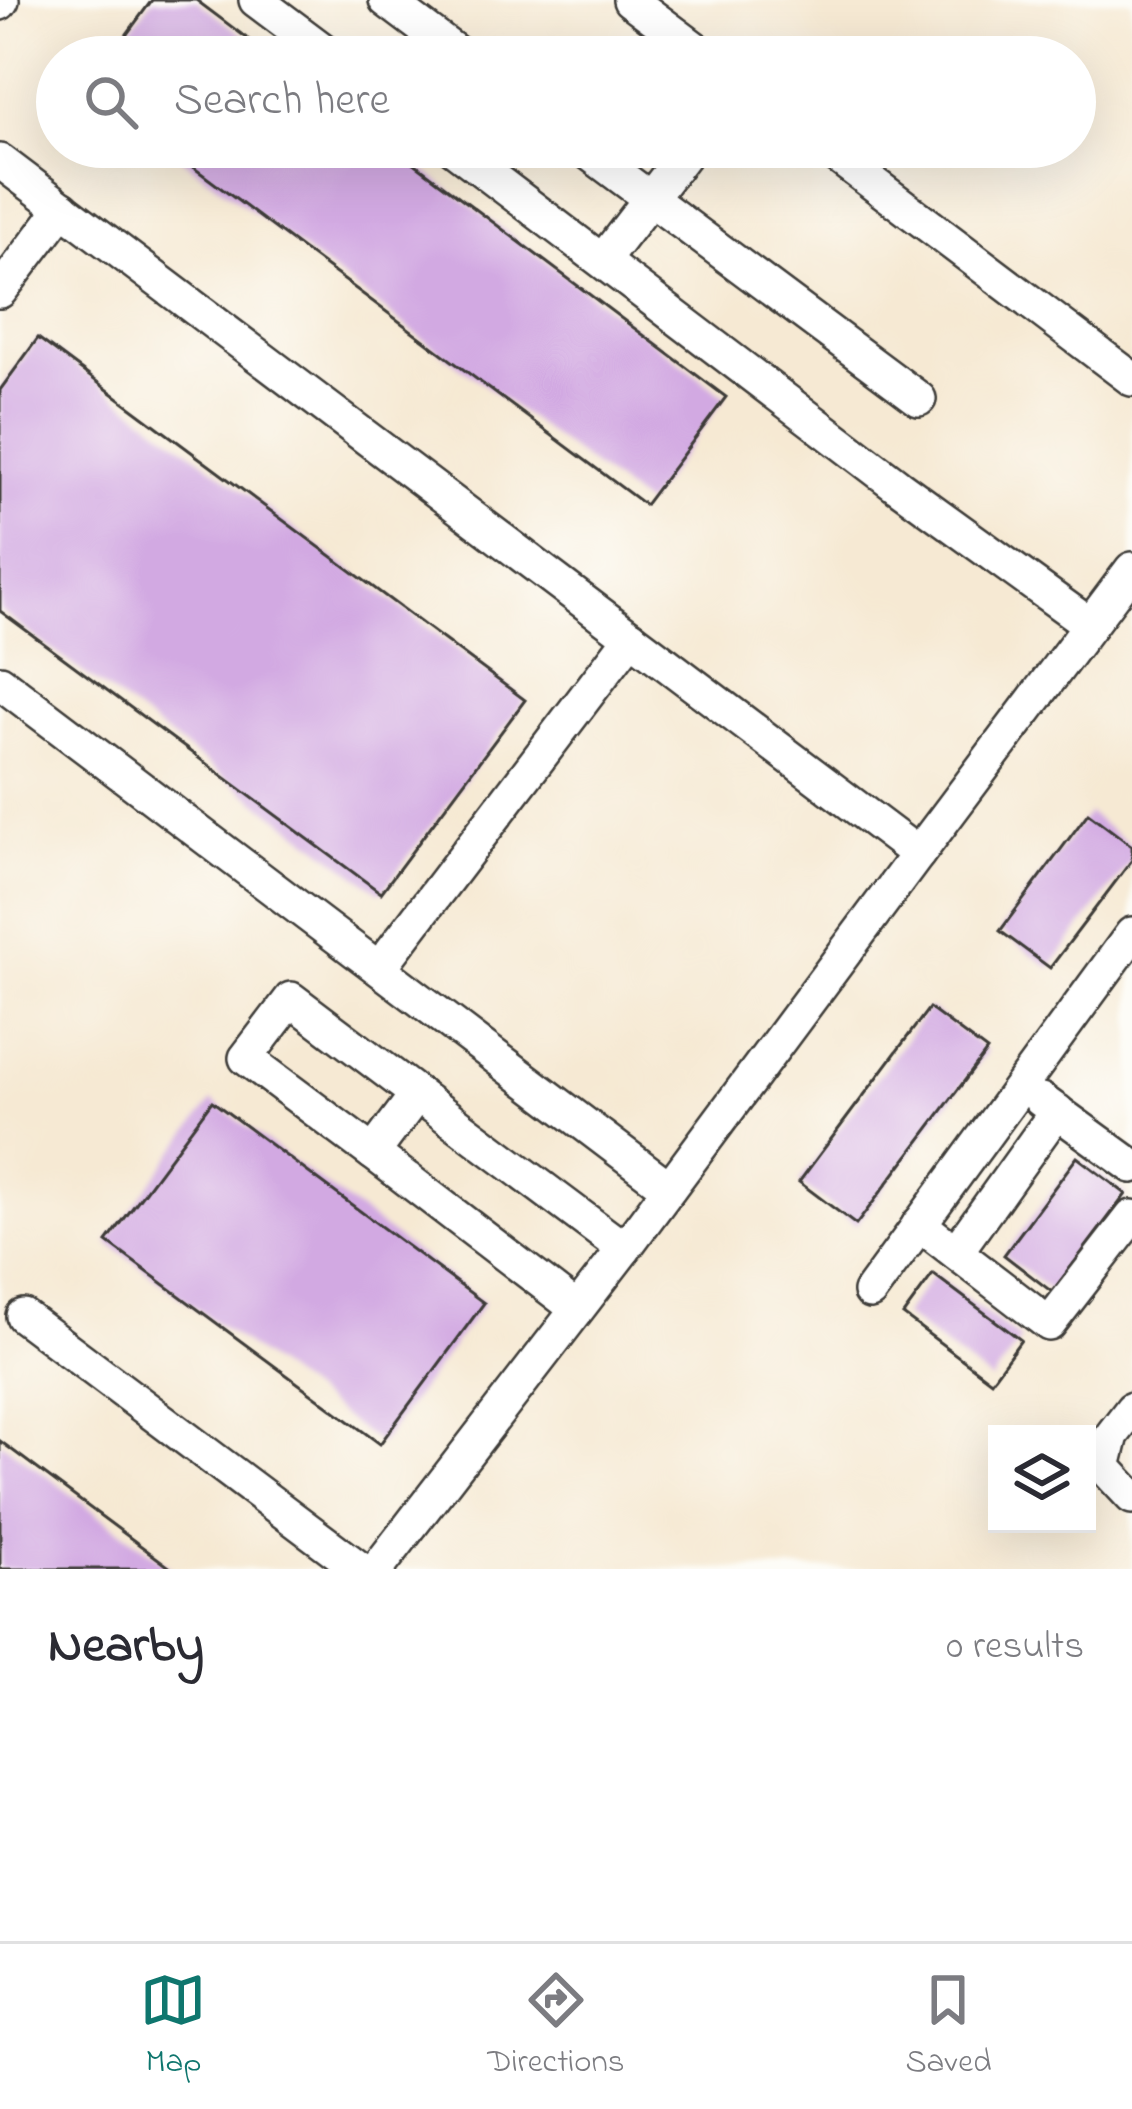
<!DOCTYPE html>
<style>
:root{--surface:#fff;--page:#f2f2f3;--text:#2b2b33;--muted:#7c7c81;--line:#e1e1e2;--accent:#0f766e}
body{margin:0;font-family:"Indie Flower",sans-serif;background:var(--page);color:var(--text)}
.controls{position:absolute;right:36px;bottom:36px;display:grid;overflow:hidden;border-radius:0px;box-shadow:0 12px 48px #0002}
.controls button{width:108px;height:108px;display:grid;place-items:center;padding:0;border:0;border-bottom:3px solid var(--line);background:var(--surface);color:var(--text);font:60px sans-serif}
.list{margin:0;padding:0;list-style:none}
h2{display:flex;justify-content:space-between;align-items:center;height:156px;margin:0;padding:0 48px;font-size:51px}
h2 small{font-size:39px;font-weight:400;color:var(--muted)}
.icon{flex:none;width:66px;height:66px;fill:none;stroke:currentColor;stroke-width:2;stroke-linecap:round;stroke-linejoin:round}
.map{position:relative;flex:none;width:1132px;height:1569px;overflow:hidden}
.search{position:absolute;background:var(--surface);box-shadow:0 12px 48px #0002;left:36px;right:36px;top:36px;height:132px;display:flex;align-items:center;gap:30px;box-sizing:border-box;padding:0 42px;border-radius:66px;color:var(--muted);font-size:45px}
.sheet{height:372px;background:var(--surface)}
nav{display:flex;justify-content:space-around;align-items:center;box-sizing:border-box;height:168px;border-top:3px solid var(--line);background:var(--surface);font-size:33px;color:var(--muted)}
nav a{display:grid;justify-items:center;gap:6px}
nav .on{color:var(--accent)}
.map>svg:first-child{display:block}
.building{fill:#d2a9e2}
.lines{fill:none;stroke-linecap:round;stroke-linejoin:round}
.minor-casing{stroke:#3d3b37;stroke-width:38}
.minor{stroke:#fff;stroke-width:33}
</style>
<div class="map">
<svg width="1132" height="1569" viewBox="0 0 1132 1569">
<rect width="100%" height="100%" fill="#fdfcf7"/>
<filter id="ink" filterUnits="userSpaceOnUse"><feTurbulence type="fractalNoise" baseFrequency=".00833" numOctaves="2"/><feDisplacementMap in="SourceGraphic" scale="24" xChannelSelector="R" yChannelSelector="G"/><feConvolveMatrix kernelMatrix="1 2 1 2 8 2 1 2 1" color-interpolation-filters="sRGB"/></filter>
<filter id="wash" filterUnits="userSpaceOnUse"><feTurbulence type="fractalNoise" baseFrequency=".004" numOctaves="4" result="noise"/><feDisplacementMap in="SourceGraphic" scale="48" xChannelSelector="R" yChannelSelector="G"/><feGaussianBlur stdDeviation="2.7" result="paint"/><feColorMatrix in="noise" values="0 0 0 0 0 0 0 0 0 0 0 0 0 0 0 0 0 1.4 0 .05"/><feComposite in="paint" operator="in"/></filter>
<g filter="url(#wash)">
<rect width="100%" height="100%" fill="#f6e9d3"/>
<g id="blocks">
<g class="building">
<polygon points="152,0 196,0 272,57 110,57"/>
<polygon points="166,147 393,147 726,397 645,505"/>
<polygon points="38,338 525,700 381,893 0,611 0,390"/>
<polygon points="1088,813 1132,846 1132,860 1050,968 1000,931"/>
<polygon points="929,1008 987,1051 856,1225 799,1182"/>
<polygon points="212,1101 484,1303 380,1444 107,1242"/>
<polygon points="1077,1157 1126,1194 1052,1292 1004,1255"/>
<polygon points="933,1274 1021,1340 991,1381 903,1315"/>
<polygon points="0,1441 172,1569 0,1569"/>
</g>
</g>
</g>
<g filter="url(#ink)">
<use href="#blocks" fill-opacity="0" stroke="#3d3b37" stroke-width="3"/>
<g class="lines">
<defs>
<g id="minor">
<polyline points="256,0 332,57"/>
<polyline points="386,0 462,57"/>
<polyline points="630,0 706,57"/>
<polyline points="0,3 2,0"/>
<polyline points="452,147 898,486 1090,625"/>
<polyline points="581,147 919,399"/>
<polyline points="825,147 1132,379"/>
<polyline points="0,161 918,854 1132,569"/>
<polyline points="603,260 690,147"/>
<polyline points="0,291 63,208"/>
<polyline points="0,682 669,1188"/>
<polyline points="380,967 631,637"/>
<polyline points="1041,1100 1132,1166"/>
<polyline points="373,1153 246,1058 291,999 417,1094"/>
<polyline points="919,1224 1049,1324 1132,1217"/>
<polyline points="624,1249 918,854"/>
<polyline points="956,1252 1057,1111"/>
<polyline points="870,1292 1132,934"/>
<polyline points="23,1316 360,1569"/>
<polyline points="1132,1409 1112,1435 1104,1467 1132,1497"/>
<polyline points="377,1569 624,1249 417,1094 373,1153 577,1309"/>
</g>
</defs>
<use href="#minor" class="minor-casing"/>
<use href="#minor" class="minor"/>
</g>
</g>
</svg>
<div class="controls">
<button><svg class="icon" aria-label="layers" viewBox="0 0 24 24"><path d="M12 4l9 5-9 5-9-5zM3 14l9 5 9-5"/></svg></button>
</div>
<div class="search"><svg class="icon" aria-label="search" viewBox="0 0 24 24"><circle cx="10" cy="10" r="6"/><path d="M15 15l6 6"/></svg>Search here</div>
</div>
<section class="sheet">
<h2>Nearby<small>0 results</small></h2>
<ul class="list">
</ul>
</section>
<nav>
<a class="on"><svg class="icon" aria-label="map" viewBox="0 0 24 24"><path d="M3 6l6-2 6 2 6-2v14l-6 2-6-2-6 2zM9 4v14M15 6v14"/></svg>Map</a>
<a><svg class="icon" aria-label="directions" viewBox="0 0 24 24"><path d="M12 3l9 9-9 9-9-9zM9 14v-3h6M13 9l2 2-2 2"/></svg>Directions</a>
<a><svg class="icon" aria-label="saved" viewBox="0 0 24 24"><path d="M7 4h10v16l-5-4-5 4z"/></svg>Saved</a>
</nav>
